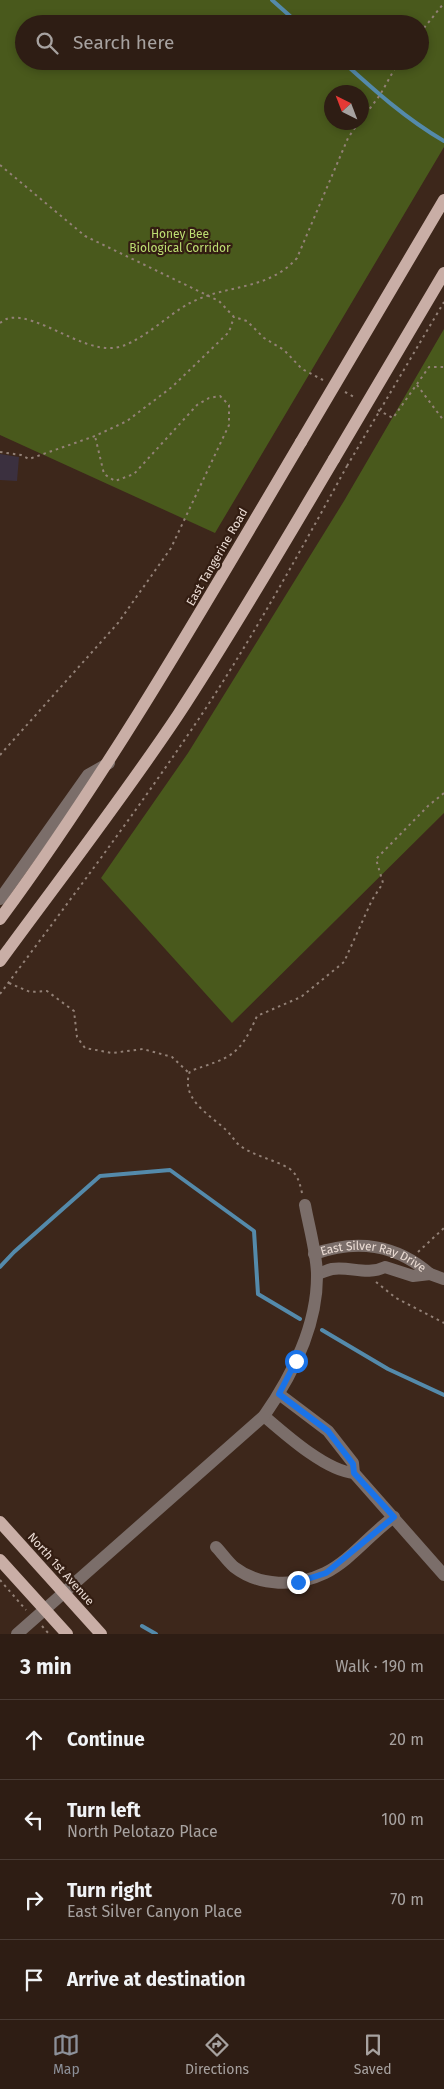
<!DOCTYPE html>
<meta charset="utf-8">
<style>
:root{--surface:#2e1d14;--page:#3a2a22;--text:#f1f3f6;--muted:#a7a2a0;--line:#493b34;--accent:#8c9099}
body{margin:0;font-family:"Fira Sans",sans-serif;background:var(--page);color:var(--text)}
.compass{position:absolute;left:324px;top:85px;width:45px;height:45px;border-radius:50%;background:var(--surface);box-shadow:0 2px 8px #0003;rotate:318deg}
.stop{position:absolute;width:15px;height:15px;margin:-11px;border:4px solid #1a73e8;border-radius:50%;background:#fff}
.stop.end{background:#1a73e8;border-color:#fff;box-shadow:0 1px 5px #0008}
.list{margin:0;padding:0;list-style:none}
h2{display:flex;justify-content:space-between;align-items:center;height:65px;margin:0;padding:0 20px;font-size:21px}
h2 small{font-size:16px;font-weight:400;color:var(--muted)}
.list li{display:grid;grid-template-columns:32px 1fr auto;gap:15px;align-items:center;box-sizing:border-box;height:80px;padding:0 20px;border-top:1px solid var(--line)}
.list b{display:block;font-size:19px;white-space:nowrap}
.list p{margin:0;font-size:16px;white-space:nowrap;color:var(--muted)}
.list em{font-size:16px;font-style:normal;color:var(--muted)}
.icon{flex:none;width:28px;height:28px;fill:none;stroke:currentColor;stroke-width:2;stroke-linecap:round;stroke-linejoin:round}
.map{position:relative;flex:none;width:444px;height:1634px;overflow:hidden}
.search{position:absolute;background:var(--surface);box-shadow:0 2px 8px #0003;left:15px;right:15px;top:15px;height:55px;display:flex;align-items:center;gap:12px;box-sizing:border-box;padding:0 18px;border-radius:28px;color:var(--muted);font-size:19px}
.sheet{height:385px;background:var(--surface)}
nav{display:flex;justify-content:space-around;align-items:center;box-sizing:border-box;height:70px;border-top:1px solid var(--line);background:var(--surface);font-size:14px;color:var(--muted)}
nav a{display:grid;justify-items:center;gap:2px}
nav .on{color:var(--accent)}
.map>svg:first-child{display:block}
.industrial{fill:#3b303f}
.green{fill:#49591c;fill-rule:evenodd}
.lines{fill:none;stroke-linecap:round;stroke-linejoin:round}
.stream{stroke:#548aab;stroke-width:4}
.path{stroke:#938177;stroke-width:2;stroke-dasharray:2.5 4;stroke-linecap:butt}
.minor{stroke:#7b6e6a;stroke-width:12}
.major{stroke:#c9aea6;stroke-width:12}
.path-bridge{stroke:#938177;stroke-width:2;stroke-dasharray:2.5 4;stroke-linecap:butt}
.major-bridge{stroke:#c9aea6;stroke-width:12}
.route{stroke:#1a73e8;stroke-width:6}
.labels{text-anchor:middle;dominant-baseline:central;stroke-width:4.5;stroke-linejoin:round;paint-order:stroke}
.park-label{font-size:12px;fill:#bdde72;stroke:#331d12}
.street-label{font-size:12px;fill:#eadbd3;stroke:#331d12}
</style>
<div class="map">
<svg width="444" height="1634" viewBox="0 0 444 1634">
<rect width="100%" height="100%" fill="#3d271b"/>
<polygon class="industrial" points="0,454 19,457 17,481 0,480"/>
<g class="green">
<path d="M0 0H444V147L215 533 0 435ZM24 24H420V61H24ZM332 92H362V122H332Z"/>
<polygon points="444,329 444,813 232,1023 101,878 188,753 344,501"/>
</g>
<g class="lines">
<g class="stream">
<polyline points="272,0 299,24"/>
<path d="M342 61C374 90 406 119 444 141"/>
<polyline points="0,1267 14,1252 100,1176 170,1170 254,1231 258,1294 300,1319"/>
<polyline points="322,1330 388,1369 444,1395"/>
<polyline points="142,1626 156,1634"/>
</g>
<g class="path">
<polyline points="420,33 444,3"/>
<polyline points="362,119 380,95 399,61"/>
<polyline points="0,165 85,236 219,301 234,317 247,321 264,338 284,350 302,369 323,380"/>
<path d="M0 323C3 321 7 318 10 318 38 314 80 350 112 348 137 347 168 314 190 303 226 284 268 291 297 258L348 138 359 122"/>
<polyline points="417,385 444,421"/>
<polyline points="345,392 356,398"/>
<polyline points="378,410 393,418 429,367 444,367"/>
<polyline points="0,452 21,455 29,459 95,436 127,421 172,387 229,332 234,317"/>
<polyline points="0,755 118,623 171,548 229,425 229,405 220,396 209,398 197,405 134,474 115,481 104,474 95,436"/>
<polyline points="9,983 30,992 47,991 74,1011 77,1037 85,1048 112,1053 143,1049 172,1057 190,1074"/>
<path d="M0 994C70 900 141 806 206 708 257 630 302 548 347 466"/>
<path d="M302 1193C300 1184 298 1175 290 1169 274 1159 252 1156 238 1144 233 1139 230 1133 225 1129 207 1113 180 1098 190 1071 231 1057 239 1057 257 1016L301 997 344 962 372 900 383 883 376 859 428 806 444 793"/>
<polyline points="418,1252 444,1228"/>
<polyline points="376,1282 396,1298 444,1323"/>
<polyline points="0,1580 26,1610"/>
<polyline points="42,1626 49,1634"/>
</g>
<g class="minor">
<polyline points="0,899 88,775 109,763"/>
<path id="s1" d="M314 1254C356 1239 396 1244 430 1274"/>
<path d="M317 1274C322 1273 327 1270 332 1269 350 1266 367 1276 385 1267L413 1276 430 1274 444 1279"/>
<polyline points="279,1394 328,1431 353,1463 354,1473 444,1575"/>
<path d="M264 1416C285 1434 326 1471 354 1473"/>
<path d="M216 1547C222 1553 227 1561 234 1567 260 1587 296 1587 325 1573 350 1561 371 1533 394 1517"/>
<path d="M17 1634 264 1416C292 1376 318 1324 317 1273 316 1251 309 1227 305 1205"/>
</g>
<g class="major">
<path d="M0 919C112 767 205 604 301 442"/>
<path d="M0 961C60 879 122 799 178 715 233 631 283 545 334 459"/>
<polyline points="0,1522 101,1634"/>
<polyline points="0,1560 67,1634"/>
</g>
<polyline class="path-bridge" points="347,466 444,302"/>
<g class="major-bridge">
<polyline points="301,442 444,200"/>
<polyline points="334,459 444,273"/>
</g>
</g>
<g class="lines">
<polyline class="route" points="296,1361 279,1394 328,1431 353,1464 354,1473 394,1517 326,1573 298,1582"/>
</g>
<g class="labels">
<g class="park-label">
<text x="180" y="234">Honey Bee<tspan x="180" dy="14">Biological Corridor</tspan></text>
</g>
<g class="street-label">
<text transform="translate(217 557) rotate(-60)">East Tangerine Road</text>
<text stroke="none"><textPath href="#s1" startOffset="62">East Silver Ray Drive</textPath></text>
<text transform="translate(61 1569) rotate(48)">North 1st Avenue</text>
</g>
</g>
</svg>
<svg class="compass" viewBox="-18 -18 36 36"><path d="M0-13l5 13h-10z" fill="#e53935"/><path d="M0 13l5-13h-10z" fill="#a7a2a0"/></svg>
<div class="stop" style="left:296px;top:1361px"></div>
<div class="stop end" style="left:298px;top:1582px"></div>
<div class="search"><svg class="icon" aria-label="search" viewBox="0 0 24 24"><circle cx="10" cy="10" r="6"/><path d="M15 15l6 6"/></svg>Search here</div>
</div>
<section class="sheet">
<h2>3 min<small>Walk · 190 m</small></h2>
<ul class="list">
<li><svg class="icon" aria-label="ahead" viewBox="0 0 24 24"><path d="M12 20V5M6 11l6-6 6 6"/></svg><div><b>Continue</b></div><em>20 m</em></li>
<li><svg class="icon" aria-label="left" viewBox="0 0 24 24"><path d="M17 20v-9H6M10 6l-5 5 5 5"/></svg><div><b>Turn left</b><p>North Pelotazo Place</p></div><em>100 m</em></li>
<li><svg class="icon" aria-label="right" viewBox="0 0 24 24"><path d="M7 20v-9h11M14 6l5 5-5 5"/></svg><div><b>Turn right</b><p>East Silver Canyon Place</p></div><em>70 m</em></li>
<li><svg class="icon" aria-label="arrive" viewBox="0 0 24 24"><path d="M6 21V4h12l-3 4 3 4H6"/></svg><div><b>Arrive at destination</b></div></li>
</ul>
</section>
<nav>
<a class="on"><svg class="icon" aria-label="map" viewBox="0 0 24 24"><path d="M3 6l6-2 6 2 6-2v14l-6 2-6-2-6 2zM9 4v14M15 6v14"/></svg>Map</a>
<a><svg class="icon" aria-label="directions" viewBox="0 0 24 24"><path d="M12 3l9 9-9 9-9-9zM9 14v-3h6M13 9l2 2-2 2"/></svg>Directions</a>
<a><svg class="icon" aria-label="saved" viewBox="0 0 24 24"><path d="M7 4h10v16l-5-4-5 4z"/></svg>Saved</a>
</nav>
